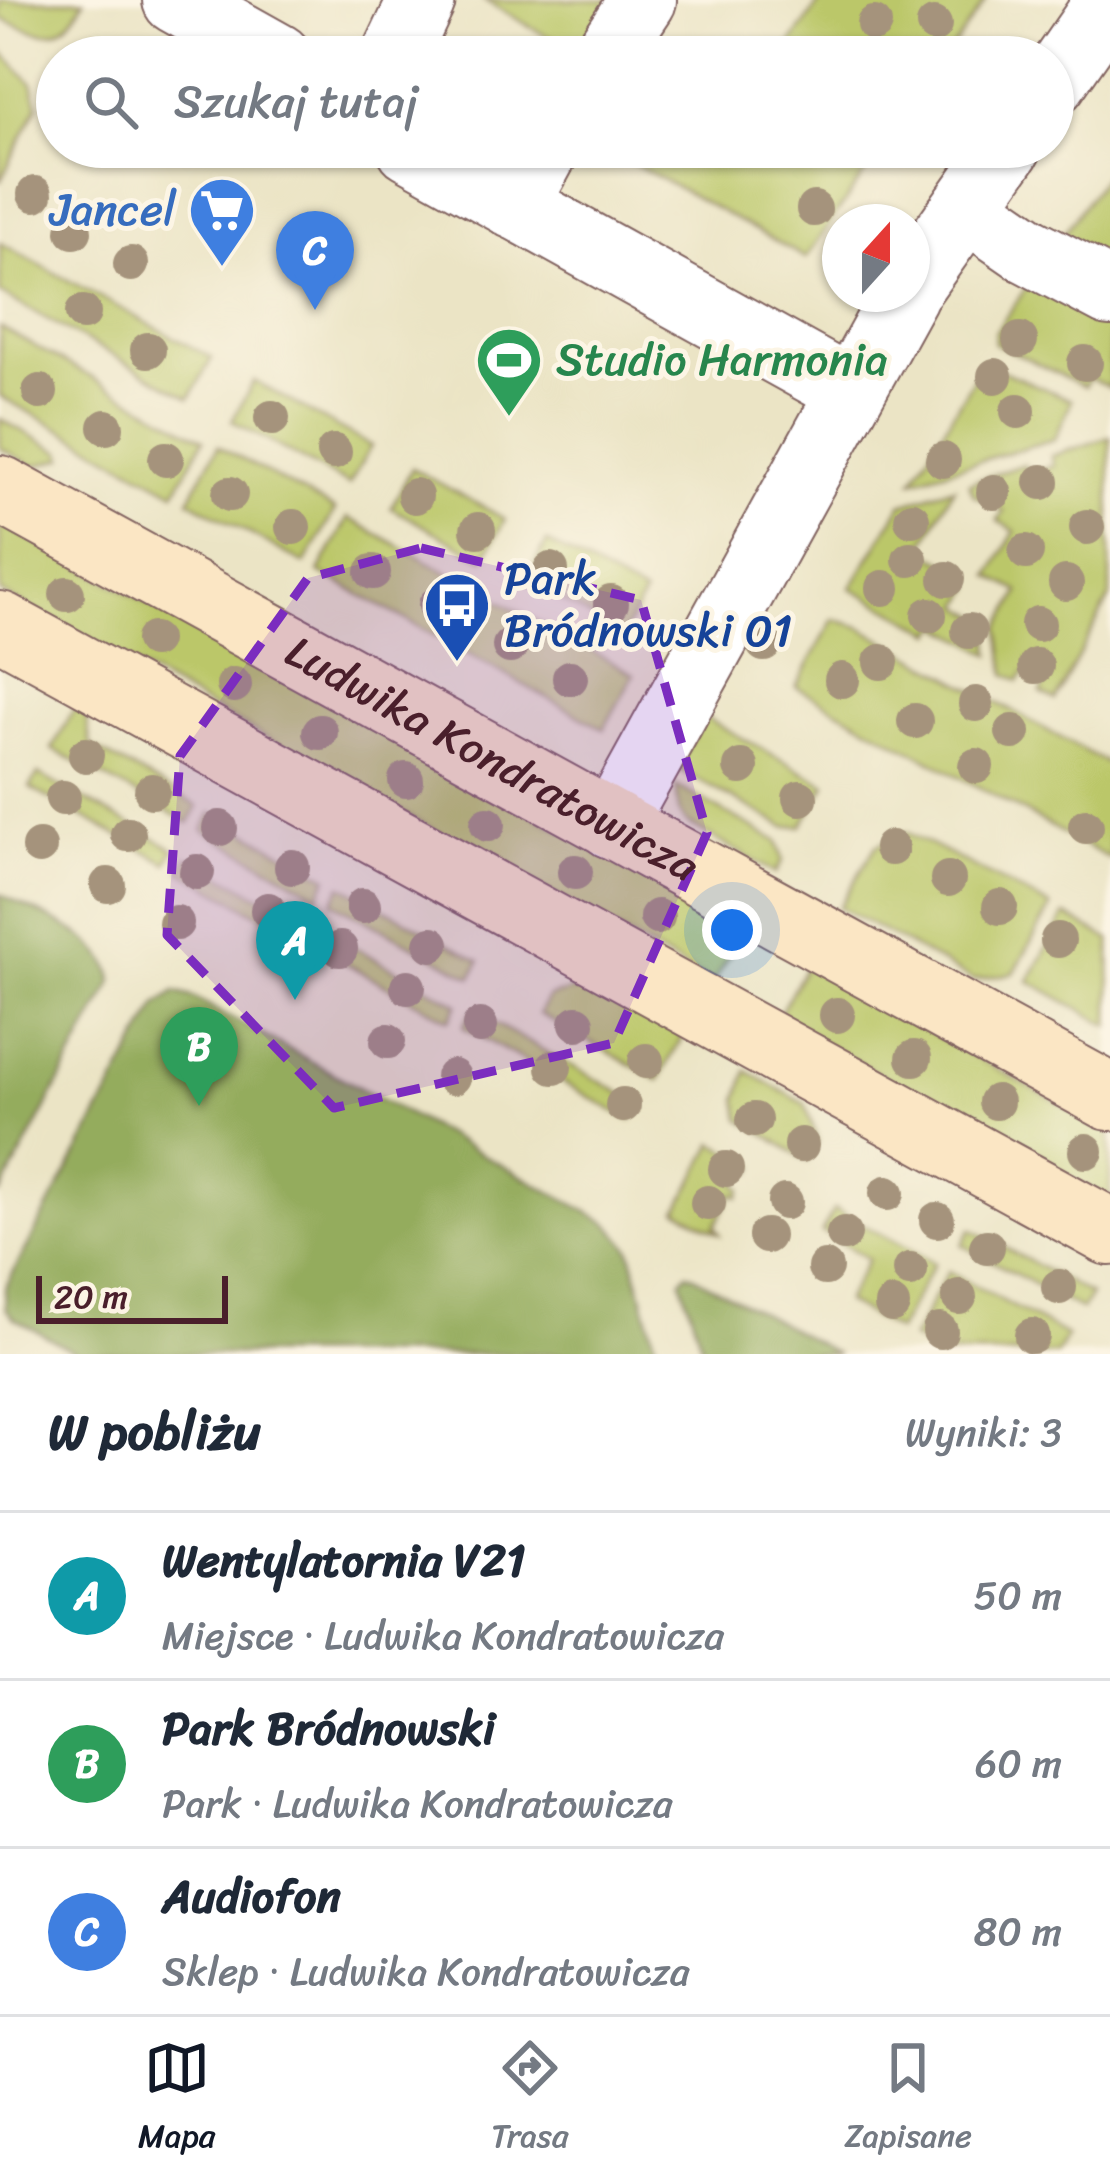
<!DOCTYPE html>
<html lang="pl">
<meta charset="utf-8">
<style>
:root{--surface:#fff;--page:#f2f2f3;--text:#1f2937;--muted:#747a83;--line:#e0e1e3;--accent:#111827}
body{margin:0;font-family:Sriracha,sans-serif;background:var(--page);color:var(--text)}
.compass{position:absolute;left:822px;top:204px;width:108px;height:108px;border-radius:50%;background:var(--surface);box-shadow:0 3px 9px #0004;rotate:21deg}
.scale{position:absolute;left:36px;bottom:30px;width:192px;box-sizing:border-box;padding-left:12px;border:6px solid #4a1f2b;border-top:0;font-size:33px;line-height:42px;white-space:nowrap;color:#4a1f2b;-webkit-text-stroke:9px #fcf5e5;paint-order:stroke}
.you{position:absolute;left:732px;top:930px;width:42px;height:42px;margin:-30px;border:9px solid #fff;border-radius:50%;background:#1a73e8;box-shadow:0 0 0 18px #1a73e833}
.badge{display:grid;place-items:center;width:78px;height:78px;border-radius:50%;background:var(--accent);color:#fff;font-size:39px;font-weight:700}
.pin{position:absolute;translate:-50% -99px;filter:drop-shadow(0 3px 6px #0008)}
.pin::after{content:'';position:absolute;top:63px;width:42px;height:36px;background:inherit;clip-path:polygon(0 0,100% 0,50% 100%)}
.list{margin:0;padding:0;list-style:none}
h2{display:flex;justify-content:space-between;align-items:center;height:156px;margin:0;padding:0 48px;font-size:51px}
h2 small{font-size:39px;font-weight:400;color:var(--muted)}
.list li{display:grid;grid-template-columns:78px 1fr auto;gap:36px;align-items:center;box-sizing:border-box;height:168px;padding:0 48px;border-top:3px solid var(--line)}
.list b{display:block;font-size:45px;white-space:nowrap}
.list p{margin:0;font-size:39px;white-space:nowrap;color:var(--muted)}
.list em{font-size:39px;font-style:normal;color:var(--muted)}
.icon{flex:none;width:66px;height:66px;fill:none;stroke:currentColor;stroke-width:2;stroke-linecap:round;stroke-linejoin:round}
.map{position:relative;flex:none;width:1110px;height:1354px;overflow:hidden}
.search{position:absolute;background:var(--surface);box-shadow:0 3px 9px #0004;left:36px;right:36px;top:36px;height:132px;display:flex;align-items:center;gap:30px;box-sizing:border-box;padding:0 42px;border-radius:66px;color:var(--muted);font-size:45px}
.sheet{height:660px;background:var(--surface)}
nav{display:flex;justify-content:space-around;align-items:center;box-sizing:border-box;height:168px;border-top:3px solid var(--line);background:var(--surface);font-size:33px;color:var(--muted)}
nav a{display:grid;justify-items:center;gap:6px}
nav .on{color:var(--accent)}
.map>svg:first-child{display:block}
.green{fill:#bbc769;stroke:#82734a;stroke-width:3}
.forest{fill:#94ac5d;stroke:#6f6644;stroke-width:3}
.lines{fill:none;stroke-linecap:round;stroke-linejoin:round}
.street-casing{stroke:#826461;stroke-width:70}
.secondary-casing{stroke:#826461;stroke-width:70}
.street{stroke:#fff;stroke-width:66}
.secondary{stroke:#fbe6c4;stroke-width:66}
.tree{fill:#a5937b}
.marked{fill:#7b2cbf;fill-opacity:0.2;stroke:#7b2cbf;stroke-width:9;stroke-dasharray:24 15;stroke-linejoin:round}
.labels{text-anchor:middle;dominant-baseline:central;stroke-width:10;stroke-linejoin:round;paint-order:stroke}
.shop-label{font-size:45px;fill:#366cbe;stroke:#fcf5e5;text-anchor:end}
.leisure-label{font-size:45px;fill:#27864d;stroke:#fcf5e5;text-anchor:start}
.transit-label{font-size:45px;fill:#164399;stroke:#fcf5e5;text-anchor:start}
.street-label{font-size:45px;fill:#4a1f2b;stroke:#fcf5e5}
</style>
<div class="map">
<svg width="1110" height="1354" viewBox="0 0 1110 1354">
<rect width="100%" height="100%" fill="#fcf5e5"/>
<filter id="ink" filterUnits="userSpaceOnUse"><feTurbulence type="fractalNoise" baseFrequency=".00833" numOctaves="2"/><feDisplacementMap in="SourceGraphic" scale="24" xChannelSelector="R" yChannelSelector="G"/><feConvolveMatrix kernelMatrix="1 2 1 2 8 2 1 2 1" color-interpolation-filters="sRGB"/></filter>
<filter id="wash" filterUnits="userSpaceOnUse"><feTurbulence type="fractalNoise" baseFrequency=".004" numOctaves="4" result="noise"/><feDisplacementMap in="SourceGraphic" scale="48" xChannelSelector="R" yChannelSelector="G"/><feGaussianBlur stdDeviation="2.7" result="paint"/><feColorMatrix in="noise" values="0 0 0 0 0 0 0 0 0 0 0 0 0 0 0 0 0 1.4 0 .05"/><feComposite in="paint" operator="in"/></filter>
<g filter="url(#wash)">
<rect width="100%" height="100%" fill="#ebe4c5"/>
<g class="green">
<path d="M0 0H84C61 45 41 36 0 18Z"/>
<polygon points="484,0 621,0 583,57"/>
<polygon points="821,0 986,0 946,57 782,57"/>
<polygon points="0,50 32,83 38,105 0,182"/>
<polygon points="603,147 883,147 806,258"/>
<polygon points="1110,167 1110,275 1060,239"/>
<polygon points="0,243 212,358 190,398 0,293"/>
<polygon points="1035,275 1110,313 1110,388 1089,378 1085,387 995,343 995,333"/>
<polygon points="0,327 204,439 175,492 0,396"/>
<polygon points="983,363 1072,400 1055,439 913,480"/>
<polygon points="254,381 371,446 349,485 232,421"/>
<polygon points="0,419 62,452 64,458 34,466 0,448"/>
<polygon points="1110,437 1110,597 1055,700 1041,693 1045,684 1024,673 1019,681 1006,674 1000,628 1020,592 990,576 1015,531 998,521 1004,511 974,495 969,483 1024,464 1028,474 1054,465 1051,456"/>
<polygon points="218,446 335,510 305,564 189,500"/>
<polygon points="412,468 505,519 484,559 391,508"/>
<polygon points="954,487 921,549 960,570 957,576 973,586 962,606 988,621 991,654 939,625 934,633 851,588 902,504"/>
<polygon points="348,518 634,674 604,729 319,572"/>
<polygon points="0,522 744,930 713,983 0,592"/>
<polygon points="547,542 644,595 623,635 525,581"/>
<polygon points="834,619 860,627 1110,765 1110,859 796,687"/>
<polygon points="77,704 85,712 91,746 198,806 189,823 52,749"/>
<polygon points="704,717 826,784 802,826 785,827 676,768"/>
<polygon points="38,774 174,849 167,863 30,788"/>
<polygon points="676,786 777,841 783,860 776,873 687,823 679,811"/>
<polygon points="212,813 328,877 319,895 203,830"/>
<polygon points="906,832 1051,907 1014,973 973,980 839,907 876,846"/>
<polygon points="188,857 305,920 297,936 181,871"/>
<polygon points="342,885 480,961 472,977 333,902"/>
<polygon points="1065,915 1110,940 1110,1026 1029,981"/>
<polygon points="319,928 458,1004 449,1020 311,944"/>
<polygon points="807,964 1110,1131 1110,1201 777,1018"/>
<polygon points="590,986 683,1035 659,1080 539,1014 548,997"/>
<polygon points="472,1011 641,1104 631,1120 463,1027"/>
<polygon points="747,1071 805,1104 818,1142 808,1161 741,1119 738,1099"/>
<polygon points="714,1143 756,1166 753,1172 746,1170 737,1185 742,1189 739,1197 732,1194 715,1226 719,1233 678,1210"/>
<polygon points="834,1209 934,1263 897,1331 845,1302 868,1259 822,1232"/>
<polygon points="971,1229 1091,1295 1082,1310 962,1245"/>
<polygon points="948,1271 1067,1336 1057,1354 940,1354 912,1339"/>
</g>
<g class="forest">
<path d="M0 894C35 913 109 936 113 981L0 1195Z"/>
<polygon points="175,992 193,997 608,1223 630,1248 658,1354 78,1354 14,1318 6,1309 5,1288 158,1004"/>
<polygon points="687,1273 694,1276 837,1354 704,1354 681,1280"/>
</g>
</g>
<g filter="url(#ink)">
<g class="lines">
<defs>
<g id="street">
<polyline points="176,0 278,57"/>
<polyline points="395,57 422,0"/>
<polyline points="605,57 643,0"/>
<polyline points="1053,82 1110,0"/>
<polyline points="410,147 850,391"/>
<polyline points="515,206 547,147"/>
<polyline points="966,207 1028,250 1110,293"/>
<polyline points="912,283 1008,147"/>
<polyline points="612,825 905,294"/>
</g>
<g id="secondary">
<path id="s1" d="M0 489 1110 1097"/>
<polyline points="0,625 1110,1232"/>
</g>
</defs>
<use href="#street" class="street-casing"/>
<use href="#secondary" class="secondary-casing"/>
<use href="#street" class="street"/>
<use href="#secondary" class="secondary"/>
</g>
<g class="tree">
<circle cx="874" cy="24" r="18"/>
<circle cx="934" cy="25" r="18"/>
<circle cx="35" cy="194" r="18"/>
<circle cx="814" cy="209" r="18"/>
<circle cx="74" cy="231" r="18"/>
<circle cx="131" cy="264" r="18"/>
<circle cx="83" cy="313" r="18"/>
<circle cx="1020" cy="340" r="18"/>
<circle cx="148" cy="350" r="18"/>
<circle cx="1085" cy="363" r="18"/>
<circle cx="995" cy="376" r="18"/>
<circle cx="40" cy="392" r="18"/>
<circle cx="1018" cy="411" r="18"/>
<circle cx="272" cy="418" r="18"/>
<circle cx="106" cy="427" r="18"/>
<circle cx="334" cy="452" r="18"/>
<circle cx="166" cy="459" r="18"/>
<circle cx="943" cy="460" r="18"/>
<circle cx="1042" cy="482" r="18"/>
<circle cx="994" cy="492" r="18"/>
<circle cx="230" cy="494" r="18"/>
<circle cx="415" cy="496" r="18"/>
<circle cx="912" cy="519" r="18"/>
<circle cx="293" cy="527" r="18"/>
<circle cx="1087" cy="527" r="18"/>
<circle cx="478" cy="530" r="18"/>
<circle cx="1026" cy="552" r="18"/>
<circle cx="910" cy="559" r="18"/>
<circle cx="551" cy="570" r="18"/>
<circle cx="373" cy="572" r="18"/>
<circle cx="947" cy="579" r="18"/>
<circle cx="1066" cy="583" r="18"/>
<circle cx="883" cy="588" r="18"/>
<circle cx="67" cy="594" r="18"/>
<circle cx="611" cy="603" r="18"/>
<circle cx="436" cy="605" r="18"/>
<circle cx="929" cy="615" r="18"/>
<circle cx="1038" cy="624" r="18"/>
<circle cx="969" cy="631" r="18"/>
<circle cx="153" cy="640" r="18"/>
<circle cx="764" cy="644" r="18"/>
<circle cx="510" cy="646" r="18"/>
<circle cx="881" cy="662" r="18"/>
<circle cx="1036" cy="666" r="18"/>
<circle cx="570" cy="678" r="18"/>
<circle cx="842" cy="680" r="18"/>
<circle cx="234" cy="685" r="18"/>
<circle cx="976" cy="704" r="18"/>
<circle cx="915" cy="721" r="18"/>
<circle cx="320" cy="732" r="18"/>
<circle cx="1013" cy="732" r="18"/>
<circle cx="86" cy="755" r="18"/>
<circle cx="976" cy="766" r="18"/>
<circle cx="741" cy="767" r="18"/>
<circle cx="406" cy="780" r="18"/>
<circle cx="152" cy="791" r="18"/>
<circle cx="63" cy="798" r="18"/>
<circle cx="800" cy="798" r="18"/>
<circle cx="488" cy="824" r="18"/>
<circle cx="1086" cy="826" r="18"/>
<circle cx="220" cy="828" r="18"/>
<circle cx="128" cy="834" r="18"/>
<circle cx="39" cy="847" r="18"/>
<circle cx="891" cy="848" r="18"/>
<circle cx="292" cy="867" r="18"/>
<circle cx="197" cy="872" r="18"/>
<circle cx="575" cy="872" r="18"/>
<circle cx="948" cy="879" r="18"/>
<circle cx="108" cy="885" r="18"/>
<circle cx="363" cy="906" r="18"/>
<circle cx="1000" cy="907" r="18"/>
<circle cx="268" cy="910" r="18"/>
<circle cx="657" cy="917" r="18"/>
<circle cx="176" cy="923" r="18"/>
<circle cx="1058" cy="940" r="18"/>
<circle cx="432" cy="944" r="18"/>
<circle cx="340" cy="949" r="18"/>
<circle cx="408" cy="987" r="18"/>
<circle cx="837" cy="1015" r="18"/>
<circle cx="577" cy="1023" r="18"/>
<circle cx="480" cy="1026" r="18"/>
<circle cx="388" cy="1041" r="18"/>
<circle cx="914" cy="1058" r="18"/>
<circle cx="646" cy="1061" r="18"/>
<circle cx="554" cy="1067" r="18"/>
<circle cx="453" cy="1077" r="18"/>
<circle cx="996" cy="1102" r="18"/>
<circle cx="623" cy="1105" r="18"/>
<circle cx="754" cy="1120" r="18"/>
<circle cx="801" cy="1145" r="18"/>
<circle cx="1086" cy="1151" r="18"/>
<circle cx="726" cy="1169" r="18"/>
<circle cx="887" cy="1193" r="18"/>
<circle cx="785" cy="1202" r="18"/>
<circle cx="708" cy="1203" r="18"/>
<circle cx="937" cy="1220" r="18"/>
<circle cx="844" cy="1234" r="18"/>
<circle cx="766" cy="1236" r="18"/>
<circle cx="987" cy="1247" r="18"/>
<circle cx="825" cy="1268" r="18"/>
<circle cx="910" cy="1270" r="18"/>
<circle cx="1059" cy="1287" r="18"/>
<circle cx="959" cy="1297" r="18"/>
<circle cx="892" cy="1305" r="18"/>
<circle cx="940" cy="1331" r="18"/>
<circle cx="1032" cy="1336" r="18"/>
</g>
</g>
<path class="marked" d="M421 548 641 600 707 833 614 1043 334 1108 167 935 180 756 308 578Z"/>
<defs>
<symbol id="supermarket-pin" viewBox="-11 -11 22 30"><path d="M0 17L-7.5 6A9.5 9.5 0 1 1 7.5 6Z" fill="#3f7fe0" stroke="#fcf5e5"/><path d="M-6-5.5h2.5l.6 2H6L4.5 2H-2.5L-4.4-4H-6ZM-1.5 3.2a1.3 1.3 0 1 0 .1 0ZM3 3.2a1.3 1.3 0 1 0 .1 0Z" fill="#fff"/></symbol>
<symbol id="stadium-pin" viewBox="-11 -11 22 30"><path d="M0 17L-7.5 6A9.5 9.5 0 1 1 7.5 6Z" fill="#2e9e5b" stroke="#fcf5e5"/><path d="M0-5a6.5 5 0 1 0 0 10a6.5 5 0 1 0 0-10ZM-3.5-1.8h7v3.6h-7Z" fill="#fff"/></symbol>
<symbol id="bus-pin" viewBox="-11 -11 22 30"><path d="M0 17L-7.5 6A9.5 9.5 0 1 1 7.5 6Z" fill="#1a4fb4" stroke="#fcf5e5"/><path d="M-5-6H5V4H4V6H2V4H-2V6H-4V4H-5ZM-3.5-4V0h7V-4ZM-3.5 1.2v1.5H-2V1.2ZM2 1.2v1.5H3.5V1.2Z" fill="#fff"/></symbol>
</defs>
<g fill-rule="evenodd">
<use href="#supermarket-pin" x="184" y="172" width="76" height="104"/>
<use href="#stadium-pin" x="471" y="322" width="76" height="104"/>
<use href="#bus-pin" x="419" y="567" width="76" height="104"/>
</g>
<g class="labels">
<g class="shop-label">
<text x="176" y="210">Jancel</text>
</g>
<g class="leisure-label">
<text x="556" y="360">Studio Harmonia</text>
</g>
<g class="transit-label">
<text x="504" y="579">Park<tspan x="504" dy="52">Bródnowski 01</tspan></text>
</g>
<g class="street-label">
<text stroke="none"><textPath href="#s1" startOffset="561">Ludwika Kondratowicza</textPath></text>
</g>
</g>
</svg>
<svg class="compass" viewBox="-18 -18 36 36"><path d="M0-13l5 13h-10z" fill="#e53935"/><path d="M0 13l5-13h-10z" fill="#747a83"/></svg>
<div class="scale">20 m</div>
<div class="you"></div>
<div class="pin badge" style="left:295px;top:1000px;background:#0f9aa8">A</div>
<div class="pin badge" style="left:199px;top:1106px;background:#2e9e5b">B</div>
<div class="pin badge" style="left:315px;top:310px;background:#3f7fe0">C</div>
<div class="search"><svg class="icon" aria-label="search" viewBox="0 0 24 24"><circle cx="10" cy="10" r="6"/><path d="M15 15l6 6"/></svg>Szukaj tutaj</div>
</div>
<section class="sheet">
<h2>W pobliżu<small>Wyniki: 3</small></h2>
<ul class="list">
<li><span class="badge" style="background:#0f9aa8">A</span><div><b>Wentylatornia V21</b><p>Miejsce · Ludwika Kondratowicza</p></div><em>50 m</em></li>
<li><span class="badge" style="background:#2e9e5b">B</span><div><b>Park Bródnowski</b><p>Park · Ludwika Kondratowicza</p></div><em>60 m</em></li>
<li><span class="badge" style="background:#3f7fe0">C</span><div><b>Audiofon</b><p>Sklep · Ludwika Kondratowicza</p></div><em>80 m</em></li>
</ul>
</section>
<nav>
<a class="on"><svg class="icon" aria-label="map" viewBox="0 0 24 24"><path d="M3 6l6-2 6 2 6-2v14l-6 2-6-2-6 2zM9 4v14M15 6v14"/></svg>Mapa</a>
<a><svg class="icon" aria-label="directions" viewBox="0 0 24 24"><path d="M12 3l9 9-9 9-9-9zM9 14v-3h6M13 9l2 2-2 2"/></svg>Trasa</a>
<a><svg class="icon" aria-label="saved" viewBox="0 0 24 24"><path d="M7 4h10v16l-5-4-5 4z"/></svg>Zapisane</a>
</nav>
